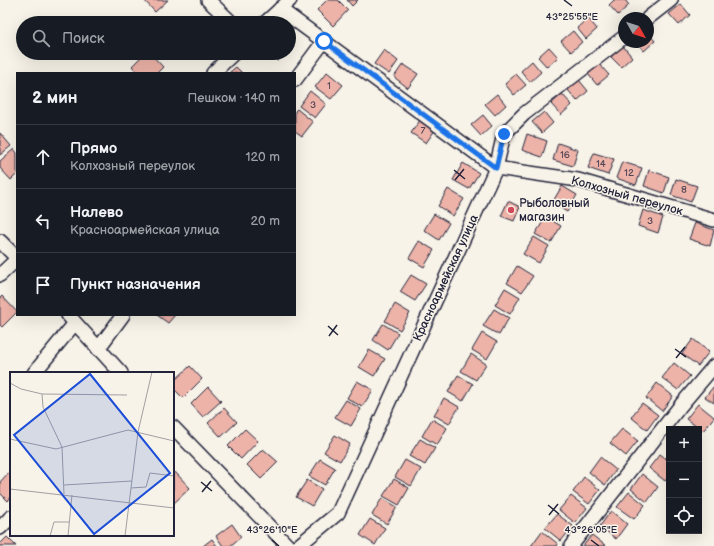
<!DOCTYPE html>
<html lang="ru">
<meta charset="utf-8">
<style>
:root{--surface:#171b24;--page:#242831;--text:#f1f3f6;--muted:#9ea1a6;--line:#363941}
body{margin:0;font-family:"Balsamiq Sans",sans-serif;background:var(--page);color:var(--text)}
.controls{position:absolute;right:12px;bottom:12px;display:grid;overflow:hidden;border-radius:0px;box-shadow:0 4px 16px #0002}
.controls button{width:36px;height:36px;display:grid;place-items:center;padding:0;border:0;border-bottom:1px solid var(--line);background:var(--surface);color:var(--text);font:20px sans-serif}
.compass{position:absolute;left:618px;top:12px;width:36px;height:36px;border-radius:50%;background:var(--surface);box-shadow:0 4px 16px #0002;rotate:129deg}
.stop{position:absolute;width:12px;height:12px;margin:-9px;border:3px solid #1a73e8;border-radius:50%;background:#fff}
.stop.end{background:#1a73e8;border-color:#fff;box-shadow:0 1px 4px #0008}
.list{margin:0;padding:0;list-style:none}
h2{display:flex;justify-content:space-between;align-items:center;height:52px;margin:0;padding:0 16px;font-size:17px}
h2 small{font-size:13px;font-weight:400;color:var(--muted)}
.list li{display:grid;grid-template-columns:26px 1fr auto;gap:12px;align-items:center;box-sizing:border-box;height:64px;padding:0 16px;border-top:1px solid var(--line)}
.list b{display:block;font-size:15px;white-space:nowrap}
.list p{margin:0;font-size:13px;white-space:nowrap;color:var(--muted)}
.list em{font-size:13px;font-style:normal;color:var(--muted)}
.icon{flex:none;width:22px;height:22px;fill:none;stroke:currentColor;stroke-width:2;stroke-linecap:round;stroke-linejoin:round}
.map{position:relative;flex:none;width:714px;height:546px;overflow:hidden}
.search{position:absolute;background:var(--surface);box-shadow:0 4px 16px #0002;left:16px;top:16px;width:280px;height:44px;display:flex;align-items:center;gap:10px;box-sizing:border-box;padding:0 14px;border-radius:22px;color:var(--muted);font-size:15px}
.panel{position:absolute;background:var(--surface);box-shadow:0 4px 16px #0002;left:16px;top:72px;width:280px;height:244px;border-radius:0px}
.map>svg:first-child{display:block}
.building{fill:#edb3a8;stroke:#22223b}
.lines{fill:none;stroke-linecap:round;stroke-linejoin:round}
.street-casing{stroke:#22223b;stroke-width:16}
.street{stroke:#f7f3e8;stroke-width:13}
.route{stroke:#1a73e8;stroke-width:5}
.ticks{fill:none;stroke:#22223b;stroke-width:1.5}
.poi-dot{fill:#d1495b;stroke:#f7f3e8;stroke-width:1.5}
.labels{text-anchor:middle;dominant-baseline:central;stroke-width:3;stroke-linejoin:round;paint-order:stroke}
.number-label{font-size:10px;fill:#554656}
.street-label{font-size:12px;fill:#22223b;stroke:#f7f3e8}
.poi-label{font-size:12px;fill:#22223b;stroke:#f7f3e8;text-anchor:start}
.inset-road{fill:none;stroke:#a29fa3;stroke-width:1}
.view{fill:#1d4ed8;fill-opacity:0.15;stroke:#1d4ed8;stroke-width:2}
.inset-edge{fill:none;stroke:#22223b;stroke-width:2}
.ticks-label{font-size:10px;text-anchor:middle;fill:#22223b;stroke:#f7f3e8;stroke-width:3;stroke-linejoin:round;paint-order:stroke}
</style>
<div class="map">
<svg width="714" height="546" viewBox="0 0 714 546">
<rect width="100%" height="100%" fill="#f7f3e8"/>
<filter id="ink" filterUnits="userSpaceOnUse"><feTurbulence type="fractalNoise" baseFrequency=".025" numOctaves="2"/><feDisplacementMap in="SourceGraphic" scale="8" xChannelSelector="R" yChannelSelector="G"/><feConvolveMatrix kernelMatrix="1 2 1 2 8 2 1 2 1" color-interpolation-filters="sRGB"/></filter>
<g filter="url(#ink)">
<g class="building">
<polygon points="144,0 168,0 155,12"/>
<polygon points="327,0 338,0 348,10 333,26 317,10"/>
<polygon points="347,0 358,0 352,6"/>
<polygon points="614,0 625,0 629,5 618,15 609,5"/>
<polygon points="681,4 690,15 679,25 669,14"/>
<polygon points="588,18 597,29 586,39 577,28"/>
<polygon points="573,31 582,42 571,52 561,41"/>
<polygon points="648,33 655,41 644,51 636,42 648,42"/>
<polygon points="623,46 632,57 621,67 611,57"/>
<polygon points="549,47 558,57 547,67 538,57"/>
<polygon points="384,50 398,61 389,74 374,64"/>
<polygon points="145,53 150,53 163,67 157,73 138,73 132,66"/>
<polygon points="270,53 287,53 278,61"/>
<polygon points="532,61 541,72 530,82 521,71"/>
<polygon points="403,64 418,74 408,88 394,77"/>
<polygon points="599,64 609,75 597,85 588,74"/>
<polygon points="236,67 242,73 229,73"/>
<polygon points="327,72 343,85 331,99 315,87"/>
<polygon points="516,74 526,85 514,95 505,84"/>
<polygon points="579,80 588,91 577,101 568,90"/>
<polygon points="310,91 326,104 315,118 299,106"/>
<polygon points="497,94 506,105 495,115 485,104"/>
<polygon points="562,94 572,105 561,115 551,104"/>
<polygon points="297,109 313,122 302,136 295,131 295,111"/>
<polygon points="544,112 553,123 542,133 532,122"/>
<polygon points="483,115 492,126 481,136 471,125"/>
<polygon points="421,119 435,130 426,143 411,133"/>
<polygon points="0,133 11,146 0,155"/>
<polygon points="527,134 547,141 542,157 522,150"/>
<polygon points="558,143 578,150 573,166 553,160"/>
<polygon points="14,149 17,153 17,174 11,180 0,168 0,161"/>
<polygon points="594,153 614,159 608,175 588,168"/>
<polygon points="622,162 642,168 636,185 616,178"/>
<polygon points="463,163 479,173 469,189 453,180"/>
<polygon points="649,170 669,177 664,193 644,186"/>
<polygon points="676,179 697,186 691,202 671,195"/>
<polygon points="562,186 577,195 567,212 552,203"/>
<polygon points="448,189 464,199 453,216 438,206"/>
<polygon points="508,201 520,207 514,221 501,216"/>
<polygon points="643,210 663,217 658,233 638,226"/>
<polygon points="434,214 449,223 439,240 424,230"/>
<polygon points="546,217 561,226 551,243 535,234"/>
<polygon points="695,223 714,230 710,246 689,239"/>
<polygon points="534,237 549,246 539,263 523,254"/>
<polygon points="419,241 434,250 424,267 409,258"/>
<polygon points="517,266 533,276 522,292 507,283"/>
<polygon points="411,275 426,284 415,301 400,292"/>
<polygon points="505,288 520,297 510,314 495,305"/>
<polygon points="2,296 17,312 2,327 0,325 0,298"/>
<polygon points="395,304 410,313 400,330 385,321"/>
<polygon points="494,309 509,318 499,335 483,326"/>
<polygon points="157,315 175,315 168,323"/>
<polygon points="383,324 398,333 388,350 373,340"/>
<polygon points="482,333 497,342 487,359 472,350"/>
<polygon points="693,339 709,352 698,366 682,354"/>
<polygon points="369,350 385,359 374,376 359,367"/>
<polygon points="471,354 486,364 476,380 461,371"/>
<polygon points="674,363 690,376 678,390 662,378"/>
<polygon points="190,366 202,379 183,398 173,388 173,382"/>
<polygon points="458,375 473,384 463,401 448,392"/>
<polygon points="357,381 373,390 362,407 347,398"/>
<polygon points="657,383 673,396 662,411 646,398"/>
<polygon points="714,386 714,403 705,397"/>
<polygon points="208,387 221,401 203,417 191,404"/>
<polygon points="444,398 459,407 449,424 434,415"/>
<polygon points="346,400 361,409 351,426 335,417"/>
<polygon points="642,403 658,415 647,430 631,417"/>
<polygon points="698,404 714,417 703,431 686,419"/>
<polygon points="224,408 237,422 221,437 208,423"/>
<polygon points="432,419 447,428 437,445 422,436"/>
<polygon points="245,429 258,441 241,459 228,446"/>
<polygon points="622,429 638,441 626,456 610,443"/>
<polygon points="335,435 350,444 340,461 324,452"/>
<polygon points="420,439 435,448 425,465 409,456"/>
<polygon points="263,449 278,462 261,479 247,465"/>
<polygon points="660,454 669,461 669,476 665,481 649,468"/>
<polygon points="600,457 616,470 605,485 589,472"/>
<polygon points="320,459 335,468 325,485 309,476"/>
<polygon points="405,460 421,469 411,486 395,477"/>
<polygon points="11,470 11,497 8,501 0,493 0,482"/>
<polygon points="175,472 190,488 173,504 173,474"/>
<polygon points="642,474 658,487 647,502 631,489"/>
<polygon points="584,477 600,490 589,504 573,492"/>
<polygon points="394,479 409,488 399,505 383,496"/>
<polygon points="307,480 322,489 312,506 296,497"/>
<polygon points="629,492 645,505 634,519 617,507"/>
<polygon points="571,496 587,508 575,523 559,510"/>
<polygon points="382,498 397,507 387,524 372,515"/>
<polygon points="611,511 627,524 616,539 600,526"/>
<polygon points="557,514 573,526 561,541 545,528"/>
<polygon points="370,519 385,528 375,545 360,535"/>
<polygon points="232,524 241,537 230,546 223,546 216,536"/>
<polygon points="542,531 558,544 557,546 531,546"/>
<polygon points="592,535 606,546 583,546"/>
<polygon points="7,537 16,546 0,546 0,544"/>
<polygon points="212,539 217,546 203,546"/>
</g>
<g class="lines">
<defs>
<g id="street">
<polyline points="208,0 232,23"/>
<polyline points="280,9 496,168 578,180 714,220"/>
<polyline points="648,18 671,0"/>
<polyline points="265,23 290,0"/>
<polyline points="213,73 234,53"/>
<polyline points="295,80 324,41"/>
<polyline points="0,241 17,258"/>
<polyline points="0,275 17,259"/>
<polyline points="68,315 121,373"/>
<polyline points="98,349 123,315"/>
<polyline points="34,373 75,323"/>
<polyline points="173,427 288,546"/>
<polyline points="0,528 11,517"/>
<polyline points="298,546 338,513 496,168 504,134 524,114 624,37"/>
<polyline points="571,546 681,405 714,366"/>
</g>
</defs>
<use href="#street" class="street-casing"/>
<use href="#street" class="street"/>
</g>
</g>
<g class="lines" filter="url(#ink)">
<polyline class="route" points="324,41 496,168 504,134"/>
</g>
<path class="ticks" d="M564 0 572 6M454 170 465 179M455 180 464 169M328 326 338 335M329 336 337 325M675 349 686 357M676 358 685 347M201 482 212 491M202 492 211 481M548 505 559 514M549 515 558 504M272 540 279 546M591 540 599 546"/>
<circle class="poi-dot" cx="511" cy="210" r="4"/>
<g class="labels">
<g class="number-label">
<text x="329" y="86">1</text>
<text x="313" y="105">3</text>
<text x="423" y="131">7</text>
<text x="565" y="155">16</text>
<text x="601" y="164">14</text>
<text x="629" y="173">12</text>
<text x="684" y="190">8</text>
<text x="650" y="221">3</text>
</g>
<g class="street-label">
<text transform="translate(627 196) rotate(16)">Колхозный переулок</text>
<text transform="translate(446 278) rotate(-65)">Красноармейская улица</text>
</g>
<g class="poi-label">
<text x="519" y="203">Рыболовный<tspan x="519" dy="14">магазин</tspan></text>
</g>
</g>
<g transform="translate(10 372)">
<rect width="164" height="164" fill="#f7f3e8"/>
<path class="inset-road" d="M0 11 11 17 32 22 117 23M32 22 33 35 52 75 54 122M0 67 46 77 118 58 164 69M54 113 122 109M121 116 136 115 140 101 164 104M0 117 164 136M40 164 44 150H59M58 164 62 123M115 164 128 60 142 0"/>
<path class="view" d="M80 2 160 101 84 162 4 63Z"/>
<rect width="164" height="164" class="inset-edge"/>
</g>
<g class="ticks-label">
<text x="572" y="20">43°25'55"E</text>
<text x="272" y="533">43°26'10"E</text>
<text x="591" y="533">43°26'05"E</text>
</g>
</svg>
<div class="controls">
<button>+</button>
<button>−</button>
<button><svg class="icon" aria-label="locate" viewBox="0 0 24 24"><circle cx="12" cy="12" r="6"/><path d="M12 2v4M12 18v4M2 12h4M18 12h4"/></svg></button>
</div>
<svg class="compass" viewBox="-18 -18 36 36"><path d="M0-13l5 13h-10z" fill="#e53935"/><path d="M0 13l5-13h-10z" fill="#9ea1a6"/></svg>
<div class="stop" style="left:324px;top:41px"></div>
<div class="stop end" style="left:504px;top:134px"></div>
<div class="search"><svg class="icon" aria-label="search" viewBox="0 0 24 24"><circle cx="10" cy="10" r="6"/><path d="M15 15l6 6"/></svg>Поиск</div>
<section class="panel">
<h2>2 мин<small>Пешком · 140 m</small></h2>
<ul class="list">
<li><svg class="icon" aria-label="ahead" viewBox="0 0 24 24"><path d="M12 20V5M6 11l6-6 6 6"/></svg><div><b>Прямо</b><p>Колхозный переулок</p></div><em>120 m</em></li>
<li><svg class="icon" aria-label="left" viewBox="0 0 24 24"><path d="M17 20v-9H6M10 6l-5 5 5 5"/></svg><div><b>Налево</b><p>Красноармейская улица</p></div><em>20 m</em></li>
<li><svg class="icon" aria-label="arrive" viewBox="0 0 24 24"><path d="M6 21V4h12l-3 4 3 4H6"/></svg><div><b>Пункт назначения</b></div></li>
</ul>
</section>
</div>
